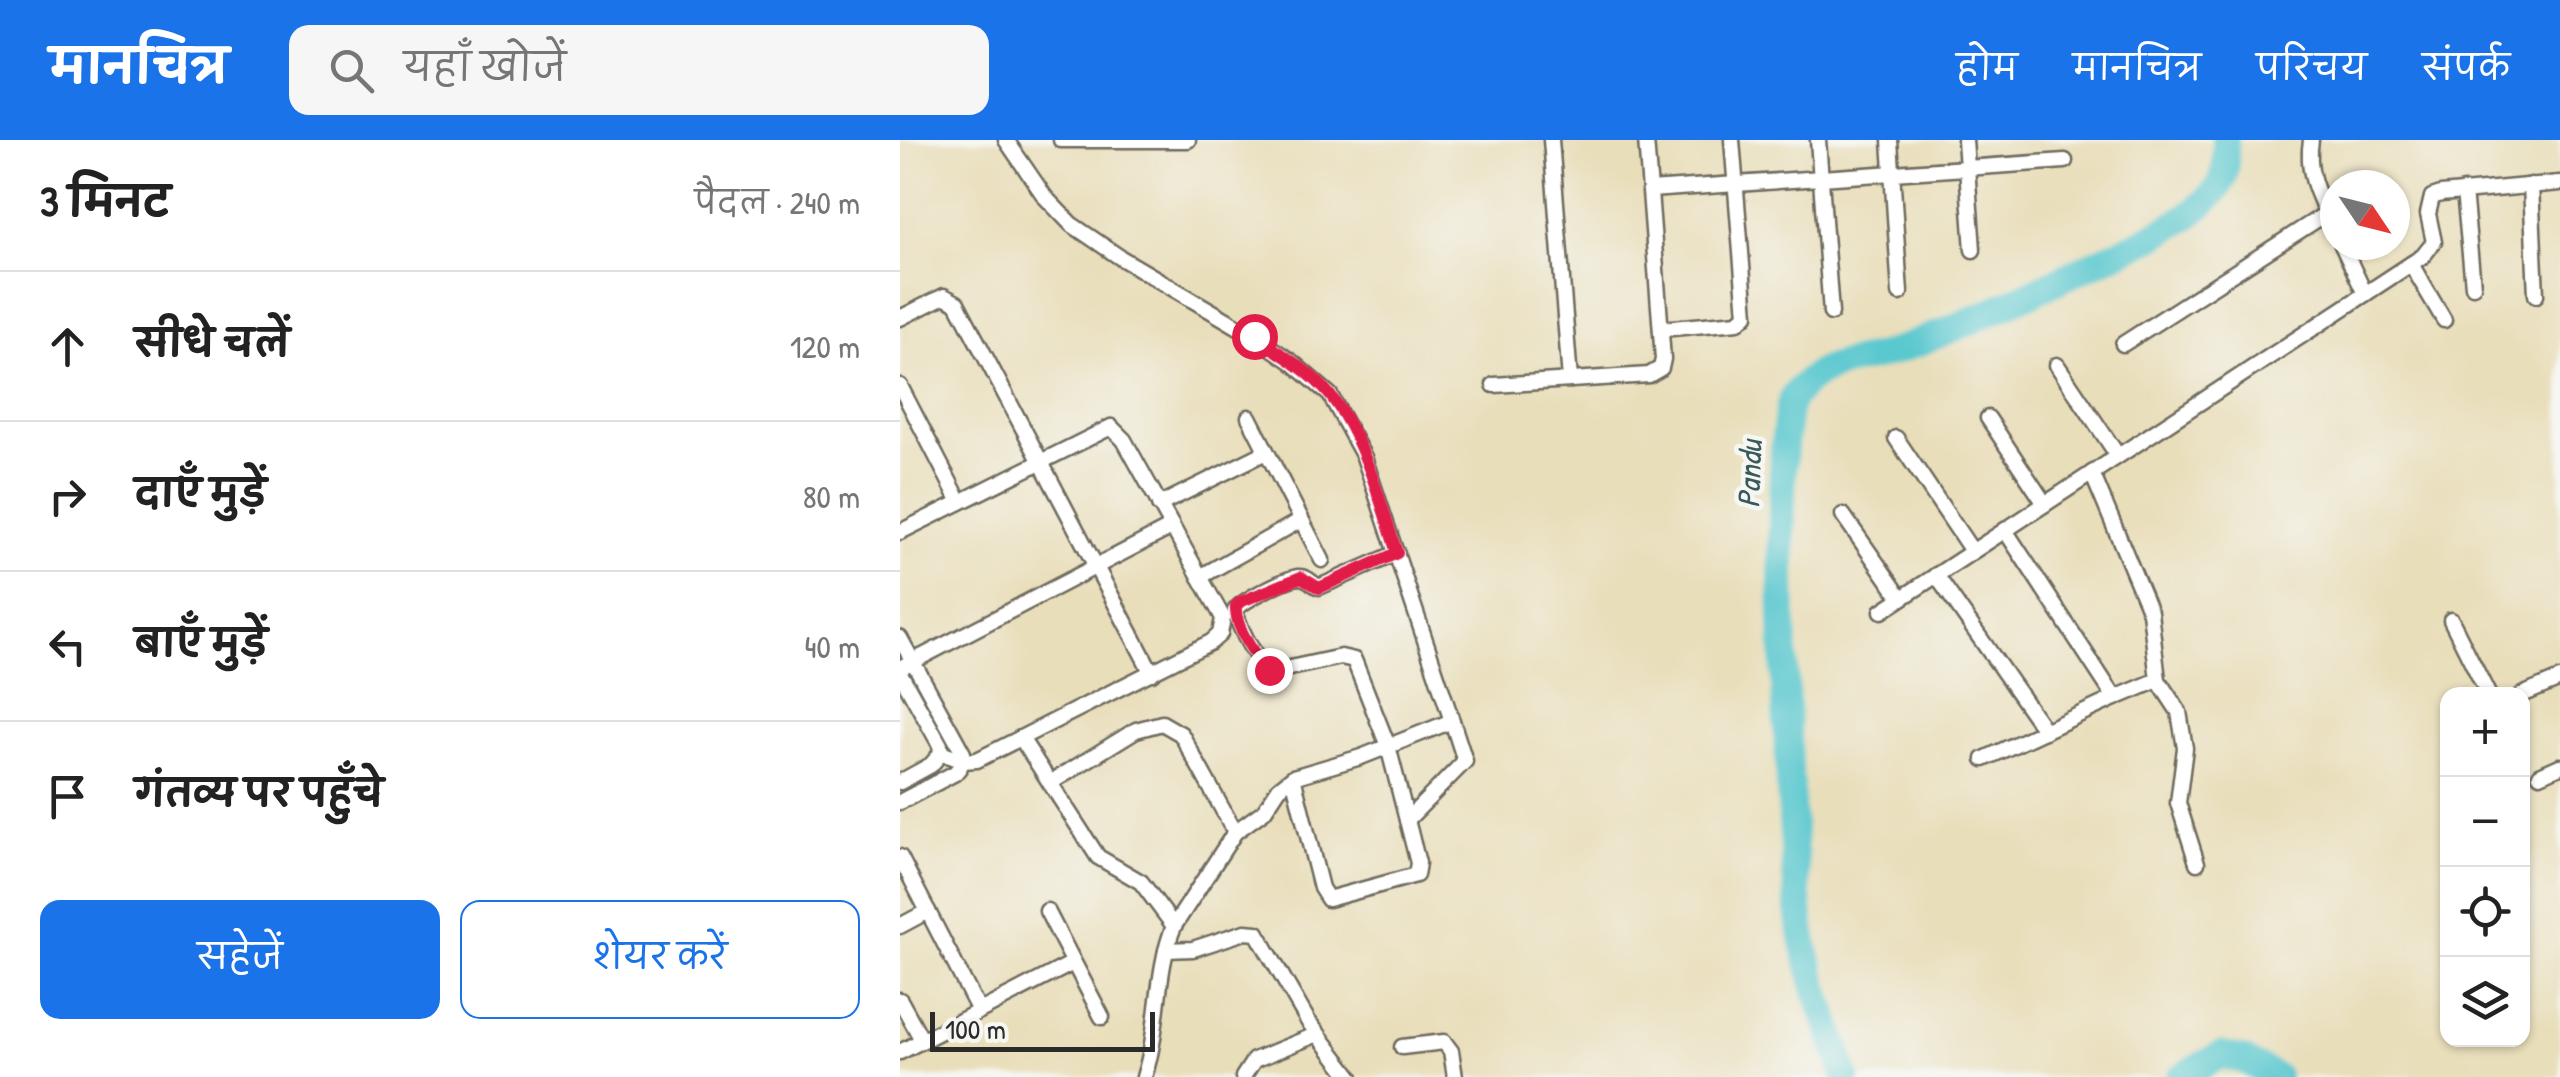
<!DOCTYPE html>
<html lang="hi">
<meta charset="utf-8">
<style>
:root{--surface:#fff;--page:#f6f6f6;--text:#222;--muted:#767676;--line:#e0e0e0;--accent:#1a73e8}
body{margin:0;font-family:"Patrick Hand","Playpen Sans Deva",sans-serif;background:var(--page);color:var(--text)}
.controls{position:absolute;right:30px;bottom:30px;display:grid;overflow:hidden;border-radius:20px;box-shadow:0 2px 8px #0004}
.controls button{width:90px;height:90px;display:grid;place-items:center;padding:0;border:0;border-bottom:2px solid var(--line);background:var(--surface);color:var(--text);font:50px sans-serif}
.compass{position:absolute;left:1420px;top:30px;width:90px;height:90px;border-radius:50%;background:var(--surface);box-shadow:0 2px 8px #0004;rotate:125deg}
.scale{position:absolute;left:30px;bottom:25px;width:225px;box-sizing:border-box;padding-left:10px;border:5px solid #2b2b2b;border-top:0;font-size:28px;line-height:35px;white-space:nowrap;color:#2b2b2b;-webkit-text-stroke:8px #f6f6f2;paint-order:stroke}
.stop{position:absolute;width:30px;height:30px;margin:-22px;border:8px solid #e11d48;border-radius:50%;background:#fff}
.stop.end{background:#e11d48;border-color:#fff;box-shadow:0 2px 10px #0008}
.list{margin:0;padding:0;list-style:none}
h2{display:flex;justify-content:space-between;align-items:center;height:130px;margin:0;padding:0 40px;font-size:42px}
h2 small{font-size:32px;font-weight:400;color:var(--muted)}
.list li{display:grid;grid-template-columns:65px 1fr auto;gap:30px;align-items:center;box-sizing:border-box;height:150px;padding:0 40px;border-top:2px solid var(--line)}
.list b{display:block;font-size:38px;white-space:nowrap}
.list em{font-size:32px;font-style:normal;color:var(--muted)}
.actions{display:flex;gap:20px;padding:30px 40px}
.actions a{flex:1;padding:22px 0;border:2px solid var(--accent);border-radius:20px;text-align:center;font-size:35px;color:var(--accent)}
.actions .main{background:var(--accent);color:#fff}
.icon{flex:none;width:55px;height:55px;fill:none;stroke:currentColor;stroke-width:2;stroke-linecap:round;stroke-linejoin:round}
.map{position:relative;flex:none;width:1660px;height:937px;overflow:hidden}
header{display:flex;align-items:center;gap:60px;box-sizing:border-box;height:140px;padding:0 50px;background:var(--accent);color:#fff}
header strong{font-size:48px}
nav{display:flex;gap:55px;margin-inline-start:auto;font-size:35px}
.search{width:700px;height:90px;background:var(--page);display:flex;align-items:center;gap:25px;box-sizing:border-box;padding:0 35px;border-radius:20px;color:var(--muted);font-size:38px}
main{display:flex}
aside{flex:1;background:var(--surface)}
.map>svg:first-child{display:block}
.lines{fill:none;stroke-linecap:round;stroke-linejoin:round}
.river{stroke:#5ac8cf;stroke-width:28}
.street-casing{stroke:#6e6a5d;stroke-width:19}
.street{stroke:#fff;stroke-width:14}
.route{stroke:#e11d48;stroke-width:12}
.labels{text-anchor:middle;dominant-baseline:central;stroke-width:9;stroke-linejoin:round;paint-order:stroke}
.water-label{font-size:32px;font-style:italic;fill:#395a5c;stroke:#f6f6f2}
</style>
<header>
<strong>मानचित्र</strong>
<div class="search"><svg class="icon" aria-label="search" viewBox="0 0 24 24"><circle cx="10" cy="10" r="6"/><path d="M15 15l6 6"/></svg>यहाँ खोजें</div>
<nav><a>होम</a><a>मानचित्र</a><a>परिचय</a><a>संपर्क</a></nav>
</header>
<main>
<aside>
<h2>3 मिनट<small>पैदल · 240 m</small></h2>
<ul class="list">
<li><svg class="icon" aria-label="ahead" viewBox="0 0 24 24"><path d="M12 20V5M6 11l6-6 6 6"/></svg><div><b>सीधे चलें</b></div><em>120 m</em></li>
<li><svg class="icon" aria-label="right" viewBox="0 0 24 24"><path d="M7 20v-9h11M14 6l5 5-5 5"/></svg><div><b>दाएँ मुड़ें</b></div><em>80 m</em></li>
<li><svg class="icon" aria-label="left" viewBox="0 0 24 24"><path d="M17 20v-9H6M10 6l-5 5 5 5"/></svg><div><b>बाएँ मुड़ें</b></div><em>40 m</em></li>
<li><svg class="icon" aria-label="arrive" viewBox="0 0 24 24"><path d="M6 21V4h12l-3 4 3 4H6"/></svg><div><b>गंतव्य पर पहुँचे</b></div></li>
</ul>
<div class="actions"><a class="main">सहेजें</a><a>शेयर करें</a></div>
</aside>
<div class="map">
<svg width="1660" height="937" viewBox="0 0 1660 937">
<rect width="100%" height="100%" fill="#f6f6f2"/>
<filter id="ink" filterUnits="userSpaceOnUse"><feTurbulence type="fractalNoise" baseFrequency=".01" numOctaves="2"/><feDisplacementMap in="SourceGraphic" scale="20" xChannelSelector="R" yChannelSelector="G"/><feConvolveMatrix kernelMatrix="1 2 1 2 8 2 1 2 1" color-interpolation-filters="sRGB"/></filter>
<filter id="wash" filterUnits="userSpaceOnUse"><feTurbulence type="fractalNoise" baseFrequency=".0048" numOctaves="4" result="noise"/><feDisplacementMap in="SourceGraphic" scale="40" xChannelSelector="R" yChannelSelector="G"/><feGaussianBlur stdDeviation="2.25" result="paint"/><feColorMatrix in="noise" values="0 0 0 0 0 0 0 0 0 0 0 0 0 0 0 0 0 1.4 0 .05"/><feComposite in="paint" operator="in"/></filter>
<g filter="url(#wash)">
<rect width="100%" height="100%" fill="#e9deba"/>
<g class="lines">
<g class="river">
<path d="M946 937C932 892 910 838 902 792 891 729 868 291 893 257 921 219 952 226 993 212 1062 187 1127 155 1193 124 1232 105 1297 82 1320 44 1327 34 1325 12 1325 0"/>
<polyline points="1281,937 1321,915 1343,920 1376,937"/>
</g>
</g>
</g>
<g filter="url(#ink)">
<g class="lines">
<defs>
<g id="street">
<path d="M106 0 145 57 171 84 221 118 354 196 392 222 430 255 464 317 552 581 461 617 393 637 379 648 364 671 335 692 274 786C255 831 260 889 244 937"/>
<polyline points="161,0 288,0"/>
<polyline points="651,0 670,240"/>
<polyline points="918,0 931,173"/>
<polyline points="990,0 1000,153"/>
<polyline points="1065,0 1073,110"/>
<path d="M1411 0C1405 35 1421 60 1435 91"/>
<polyline points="1631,45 1636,155"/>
<polyline points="750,50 1165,21"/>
<polyline points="1564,51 1573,146"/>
<polyline points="1442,105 1465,154"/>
<polyline points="1511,124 1544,180"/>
<polyline points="0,178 44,156 57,163 252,533"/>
<polyline points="761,189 838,182 846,175 832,0"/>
<polyline points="1223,204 1427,73"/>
<polyline points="1157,225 1218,316"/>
<polyline points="594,245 749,235 761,228 763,219 746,0"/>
<polyline points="0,246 60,362"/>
<polyline points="349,277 422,420"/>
<polyline points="1088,278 1145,364"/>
<polyline points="996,298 1072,411"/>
<polyline points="1192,333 1250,472 1258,540 1215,558"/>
<polyline points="259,365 366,312"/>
<polyline points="943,375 1001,458"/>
<polyline points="0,392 211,287 224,300 323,478 320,494 311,502 77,620 63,621 41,613"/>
<polyline points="1036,435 1145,591"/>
<polyline points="300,437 401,380"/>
<polyline points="982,471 1523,116 1534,102 1528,74 1532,57 1541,54 1660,43"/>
<polyline points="1551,480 1588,554"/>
<polyline points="0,498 63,613 60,627 55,633 0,662"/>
<polyline points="0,528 270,388"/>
<polyline points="0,533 40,605 41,613 31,625 0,642"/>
<polyline points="1258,540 1279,572 1285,608 1278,663 1297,723"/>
<polyline points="1622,555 1660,539"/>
<polyline points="121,598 198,717 241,742 274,786"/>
<polyline points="1084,619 1215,558 1105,390"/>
<polyline points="1640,635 1660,626"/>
<path d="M393 637 421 748 428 759 516 735 518 723 488 606 454 520 441 517 376 531C356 525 341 491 335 471 340 461 385 439 398 437 407 436 412 444 419 447L497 413"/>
<polyline points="150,643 236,590 262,583 281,594 335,692"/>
<polyline points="507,680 565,621 552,581"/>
<polyline points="0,717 79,871"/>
<polyline points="147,771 202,877"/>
<polyline points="0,786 28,771"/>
<polyline points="266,810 293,809 345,792 357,793 408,881 451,937"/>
<polyline points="0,860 22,900"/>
<polyline points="502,907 544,902 551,911 555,937"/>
<polyline points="0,912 173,823"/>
<polyline points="343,937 354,920 418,894"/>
</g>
</defs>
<use href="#street" class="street-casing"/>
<use href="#street" class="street"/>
</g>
</g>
<g class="lines" filter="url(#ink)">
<path class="route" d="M354 196C380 213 409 230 429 254 463 295 481 363 497 413L419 448 401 437 340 462 336 466C334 485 355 518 369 530"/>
</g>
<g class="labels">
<g class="water-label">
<text transform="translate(849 334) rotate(-88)">Pandu</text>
</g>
</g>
</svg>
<div class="controls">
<button>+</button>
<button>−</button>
<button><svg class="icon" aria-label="locate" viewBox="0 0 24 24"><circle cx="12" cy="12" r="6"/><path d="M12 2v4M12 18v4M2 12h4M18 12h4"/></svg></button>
<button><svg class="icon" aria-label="layers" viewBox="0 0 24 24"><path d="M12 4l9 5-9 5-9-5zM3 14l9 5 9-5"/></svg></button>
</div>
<svg class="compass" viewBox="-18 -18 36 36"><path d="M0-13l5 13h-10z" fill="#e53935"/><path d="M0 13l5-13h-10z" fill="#767676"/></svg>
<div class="scale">100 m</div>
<div class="stop" style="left:354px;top:196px"></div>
<div class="stop end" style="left:369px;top:530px"></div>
</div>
</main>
